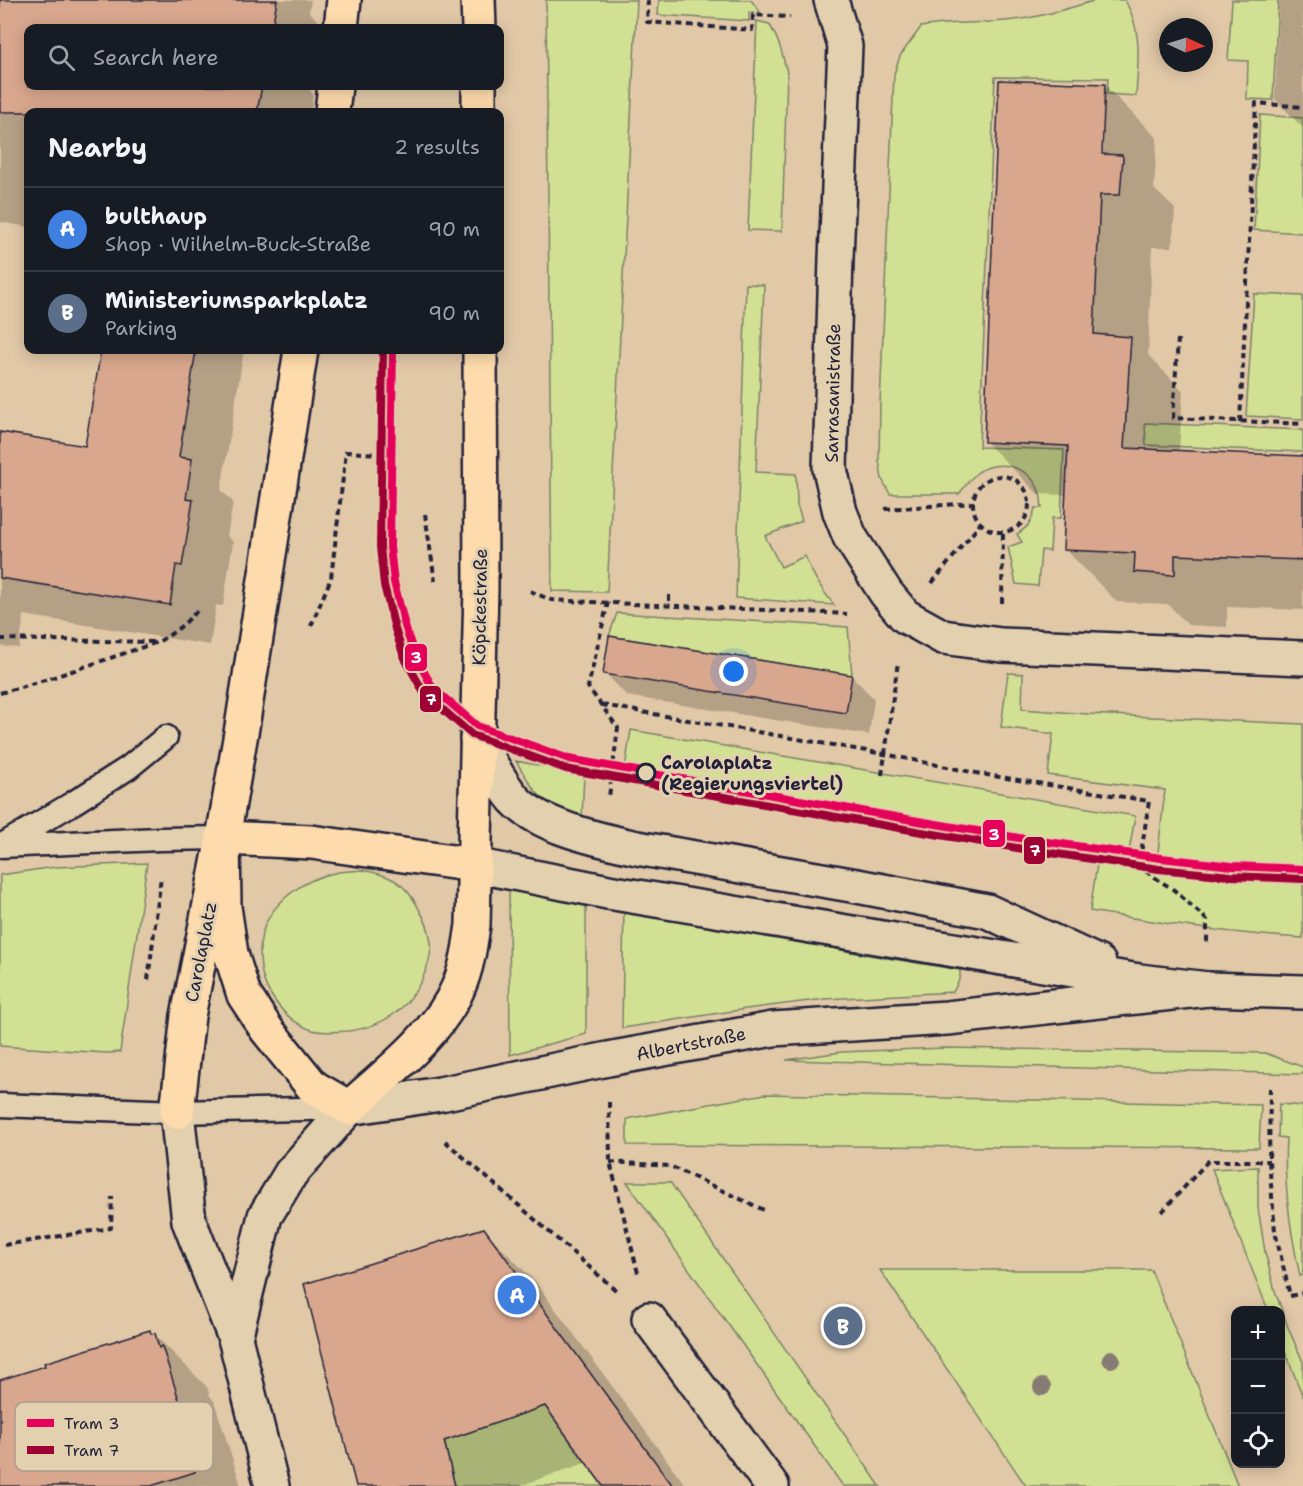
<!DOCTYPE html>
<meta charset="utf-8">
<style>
:root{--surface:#171b24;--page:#242831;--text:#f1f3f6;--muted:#9ea1a6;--line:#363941;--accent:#d1495b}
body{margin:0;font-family:"Shantell Sans",sans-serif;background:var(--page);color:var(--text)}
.controls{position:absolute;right:18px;bottom:18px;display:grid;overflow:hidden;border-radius:12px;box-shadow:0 3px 15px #0003}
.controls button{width:54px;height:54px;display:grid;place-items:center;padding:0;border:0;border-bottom:2px solid var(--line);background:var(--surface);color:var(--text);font:30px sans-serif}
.compass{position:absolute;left:1159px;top:18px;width:54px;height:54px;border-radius:50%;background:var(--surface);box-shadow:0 3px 15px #0003;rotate:94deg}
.you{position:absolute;left:734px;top:672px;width:21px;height:21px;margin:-15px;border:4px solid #fff;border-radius:50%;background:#1a73e8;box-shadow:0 0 0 9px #1a73e833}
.badge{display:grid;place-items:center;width:39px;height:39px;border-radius:50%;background:var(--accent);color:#fff;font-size:20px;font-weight:700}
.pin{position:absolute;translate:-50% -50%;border:3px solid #fff;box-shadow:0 2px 6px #0006}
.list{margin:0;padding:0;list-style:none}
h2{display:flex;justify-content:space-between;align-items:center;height:78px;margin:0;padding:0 24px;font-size:26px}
h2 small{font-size:20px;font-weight:400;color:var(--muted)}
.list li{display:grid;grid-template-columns:39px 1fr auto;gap:18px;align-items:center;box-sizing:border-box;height:84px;padding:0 24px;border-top:2px solid var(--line)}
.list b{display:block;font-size:22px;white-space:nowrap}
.list p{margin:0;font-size:20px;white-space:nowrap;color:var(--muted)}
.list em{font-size:20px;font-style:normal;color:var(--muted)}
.icon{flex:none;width:33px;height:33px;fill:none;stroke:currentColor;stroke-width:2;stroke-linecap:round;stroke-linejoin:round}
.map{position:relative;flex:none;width:1303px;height:1486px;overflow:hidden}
.search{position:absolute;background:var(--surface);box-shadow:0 3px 15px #0003;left:24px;top:24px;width:480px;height:66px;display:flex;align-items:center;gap:15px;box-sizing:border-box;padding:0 21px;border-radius:12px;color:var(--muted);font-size:22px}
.panel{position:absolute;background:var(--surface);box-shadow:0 3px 15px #0003;left:24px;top:108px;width:480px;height:246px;border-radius:12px}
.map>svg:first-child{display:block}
.green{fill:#d2e093;stroke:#7a8167;stroke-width:1.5}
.shadow{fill:#0003;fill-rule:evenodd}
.building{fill:#d9a78d;stroke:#22223b;stroke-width:1.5}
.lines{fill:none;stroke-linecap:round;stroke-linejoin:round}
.lane-casing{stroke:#22223b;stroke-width:27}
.street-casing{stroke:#22223b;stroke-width:38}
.secondary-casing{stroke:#22223b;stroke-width:38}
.primary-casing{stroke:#22223b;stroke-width:38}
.path{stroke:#22223b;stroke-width:4;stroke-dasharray:6 4.5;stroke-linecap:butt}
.lane{stroke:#e3d0ae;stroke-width:22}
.street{stroke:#e3d0ae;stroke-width:33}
.secondary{stroke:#e3d0ae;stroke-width:33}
.primary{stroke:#fedbac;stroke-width:33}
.tram-1-casing{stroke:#e3d0ae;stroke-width:12}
.tram-2-casing{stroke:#e3d0ae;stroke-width:12}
.tram-1{stroke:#e5005a;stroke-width:8}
.tram-2{stroke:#9e0234;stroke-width:8}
.tree{fill:#867c73}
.stop-dot{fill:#e3d0ae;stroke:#22223b;stroke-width:3}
.labels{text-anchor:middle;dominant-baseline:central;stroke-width:6;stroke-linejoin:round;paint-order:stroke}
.street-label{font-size:18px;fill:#22223b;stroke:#e3d0ae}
.stop-label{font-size:18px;font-weight:bold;fill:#22223b;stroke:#e3d0ae;text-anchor:start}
.key{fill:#e3d0ae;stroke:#a99c8c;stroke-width:1.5}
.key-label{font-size:16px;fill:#22223b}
.line-badge{stroke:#e3d0ae;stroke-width:2}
.badge-label{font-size:16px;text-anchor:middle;font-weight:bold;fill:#fff}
</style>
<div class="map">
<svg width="1303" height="1486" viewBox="0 0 1303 1486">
<rect width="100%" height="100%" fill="#e1c8a7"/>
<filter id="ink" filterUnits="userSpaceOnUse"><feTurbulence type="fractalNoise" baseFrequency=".0167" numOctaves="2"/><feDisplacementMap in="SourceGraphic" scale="12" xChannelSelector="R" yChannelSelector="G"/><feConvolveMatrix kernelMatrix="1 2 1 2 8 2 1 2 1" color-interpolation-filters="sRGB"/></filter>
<g filter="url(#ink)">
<g class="green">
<polygon points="546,0 637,0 607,592 552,591"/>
<polygon points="659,0 751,0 761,13 749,12 749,21 658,15"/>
<path d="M1096 0H1125C1143 33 1138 60 1136 96L1107 94 1108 78 995 77 979 447 1064 450 1061 518H1052L1050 551 1041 550 1038 586 1016 584 1008 547 1022 542 1017 534C1029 527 1032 521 1035 508H1042C1041 504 1042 498 1040 494 1032 467 1001 458 978 472 970 478 965 487 959 494H890L882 479 879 460 880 405 894 74 900 56 921 27C949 21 977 24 1005 21 1034 19 1068 9 1096 0Z"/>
<polygon points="1232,0 1278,0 1273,100 1247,99 1248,61 1228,60"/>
<path d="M757 21 769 24C779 39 783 56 787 73L782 231 748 230Z"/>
<polygon points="1260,115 1303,118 1303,233 1254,230"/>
<path d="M746 284 764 285 756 472 796 474 797 505 802 521 765 536 781 567 805 556C812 575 821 589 834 605L736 598Z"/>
<polygon points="1254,294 1303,296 1303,419 1246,416"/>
<polygon points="1145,423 1303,430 1303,452 1146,445"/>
<polygon points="617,613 848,627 852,675 609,636"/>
<path d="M1008 673 1023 674 1022 709 1088 714 1303 724V938C1231 934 1161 923 1090 911L1097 864 1139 867 1156 870 1165 790 1048 775 1053 734 1001 727Z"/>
<polygon points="631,730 1135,816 1127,864 623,781"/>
<path d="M516 761 584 774 582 817C575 814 566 813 559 810 538 800 527 779 516 761Z"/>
<polygon points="147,863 120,1052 107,1053 0,1046 0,875 55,867"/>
<path d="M362 870C391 875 405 882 419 909 425 919 430 932 431 943 432 966 416 996 398 1011 384 1022 365 1029 348 1031 336 1032 323 1033 312 1030 294 1024 280 1010 271 995 262 982 260 968 260 952 259 909 300 879 339 872 347 871 355 871 362 870Z"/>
<polygon points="516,885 586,897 586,1034 510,1055 509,893"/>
<polygon points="624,903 850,952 960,970 960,978 953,992 825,999 746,1009 622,1028"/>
<polygon points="945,1048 1265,1053 1303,1067 1303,1074 786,1060 841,1052"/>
<polygon points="765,1094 1261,1105 1259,1148 627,1145 627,1119"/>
<path d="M1279 1104 1303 1106V1275L1300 1276C1290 1230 1283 1184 1286 1138L1278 1137Z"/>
<polygon points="1258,1167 1258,1208 1265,1252 1275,1291 1289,1330 1303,1362 1303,1397 1281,1341 1280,1310 1268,1310 1212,1169"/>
<polygon points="627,1182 670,1182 880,1486 843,1486"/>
<polygon points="880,1270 1151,1270 1238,1486 1026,1486"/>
<polygon points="545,1406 603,1486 455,1486 444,1441"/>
</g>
<g class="shadow">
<polygon points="0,0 311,0 309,12 321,24 320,28 28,28 28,86 311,86 310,91 313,94 311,112 28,112 28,227 0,222"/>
<polygon points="1279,0 1303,0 1303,128 1275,99"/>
<path d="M1104 85 1157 138 1154 189 1175 209 1172 247H1152L1148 355 1183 391 1179 452 1303 458V610L1227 607V627H1226L1188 625 1168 604 1117 602 1065 549 1067 495 1038 494 985 441ZM1101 134H1104L1103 161H1100Z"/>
<polygon points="102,350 244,350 221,490 233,502 227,536 233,542 223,606 216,605 210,645 24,615 19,648 0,646 0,434 86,448"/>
<polygon points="605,673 852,676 874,699 869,735 627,696"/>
<polygon points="484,1230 536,1283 686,1486 605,1486 588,1462 519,1486 358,1486"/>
<polygon points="149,1331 153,1335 154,1334 207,1387 210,1396 214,1401 241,1486 0,1486 0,1382"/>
</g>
<g class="building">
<polygon points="0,0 277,0 272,28 28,28 28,86 262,86 257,112 0,112"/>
<polygon points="999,80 1105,84 1102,154 1122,155 1123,158 1120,195 1100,195 1094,334 1131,337 1124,448 1303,456 1303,560 1175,555 1175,574 1172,575 1134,572 1135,553 1063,550 1068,446 984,442"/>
<polygon points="101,350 196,350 179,457 192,459 186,499 193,500 182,566 176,565 170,605 0,578 0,432 85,446"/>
<polygon points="609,636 852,675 846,713 603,674"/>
<polygon points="484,1228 618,1411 673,1486 603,1486 545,1406 444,1441 455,1486 356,1486 304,1284"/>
<polygon points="150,1330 151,1334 155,1333 159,1348 162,1346 195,1451 193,1452 198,1467 194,1468 195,1472 151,1486 0,1486 0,1380 45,1366 44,1363"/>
</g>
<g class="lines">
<defs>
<g id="lane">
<polyline points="4,844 73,803 128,768 166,737"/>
<polyline points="0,846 160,839 223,838"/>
<polyline points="0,1105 177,1112 347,1108"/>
</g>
<g id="street">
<polyline points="831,0 845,46 836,258 830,469 840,512 850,537 886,593 905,616 943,637 1001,645 1303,658"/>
<polyline points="649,1319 772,1486"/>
</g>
<g id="secondary">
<path d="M477 739C489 760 498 780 514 799 539 827 601 840 637 848L857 886 987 911 1099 963"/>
<polyline points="474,865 608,892 1139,981 1208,989 1303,992"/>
<polyline points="177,1112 189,1221 235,1338 272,1486"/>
<polyline points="235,1338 265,1216 291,1173 349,1108 440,1094 608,1059 773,1029 947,1018 1208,989"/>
</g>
<g id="primary">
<polyline points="478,0 479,28"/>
<polyline points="341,28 344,0"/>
<polyline points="479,86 479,112"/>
<polyline points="332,112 335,86"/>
<path d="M223 838 224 907 231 954 244 995 267 1030 313 1087 349 1108C386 1074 438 1035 458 988 467 968 470 946 473 925L481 587 480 350"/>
<polyline points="223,838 311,842 474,865"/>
<polyline points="177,1112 188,1016 223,838 242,727 301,350"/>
</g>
</defs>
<use href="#lane" class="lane-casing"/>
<use href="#street" class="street-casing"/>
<use href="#secondary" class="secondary-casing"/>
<use href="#primary" class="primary-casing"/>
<g class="path">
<polyline points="648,0 647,22 752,30 753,15 790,17"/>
<polyline points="1178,339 1173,418 1303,424"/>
<polyline points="1240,422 1256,103 1303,107"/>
<circle cx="1001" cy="504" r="28"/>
<polyline points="885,509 974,503"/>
<polyline points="425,514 435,581"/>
<polyline points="932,583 981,523"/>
<polyline points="530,591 551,600 847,614"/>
<polyline points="669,595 669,605"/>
<polyline points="608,602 588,687 618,728 609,797"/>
<polyline points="1002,603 1003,532"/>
<polyline points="311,626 331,578 346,452 380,454"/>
<polyline points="0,639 154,642"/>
<path d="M0 693 48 679 158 642C174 633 186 623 199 609"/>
<polyline points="602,705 884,754 981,774 1149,801 1139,867 1174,890 1207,920 1207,946"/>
<polyline points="882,775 898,662"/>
<polyline points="148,980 161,877"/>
<polyline points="1270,1088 1269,1161 1275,1231 1290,1296 1303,1293"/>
<polyline points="609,1102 610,1162 639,1277"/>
<polyline points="445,1141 618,1292"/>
<polyline points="610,1162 670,1166 766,1211"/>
<polyline points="1162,1212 1208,1161 1269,1161"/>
<polyline points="4,1245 111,1228 112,1197"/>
</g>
<use href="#lane" class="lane"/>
<use href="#street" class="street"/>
<use href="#secondary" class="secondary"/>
<use href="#primary" class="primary"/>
<defs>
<polyline id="tram-1" points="393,350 390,547 394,582 405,626 414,654 433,688 477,726 569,759 918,821 1019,838 1161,858 1232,866 1303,869"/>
<polyline id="tram-2" points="383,350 380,547 384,585 395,629 404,657 424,693 472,735 566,769 916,831 1017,848 1159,869 1231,876 1303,879"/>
</defs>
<use href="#tram-1" class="tram-1-casing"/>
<use href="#tram-2" class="tram-2-casing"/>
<use href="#tram-1" class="tram-1"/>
<use href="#tram-2" class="tram-2"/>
</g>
<g class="tree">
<circle cx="1111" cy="1359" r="9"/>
<circle cx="1042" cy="1387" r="9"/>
</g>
</g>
<circle class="stop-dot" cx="646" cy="773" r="9"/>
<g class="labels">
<g class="street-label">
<text transform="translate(833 393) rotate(-89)">Sarrasanistraße</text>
<text transform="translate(480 607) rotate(-89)">Köpckestraße</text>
<text transform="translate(201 952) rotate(-79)">Carolaplatz</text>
<text transform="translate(691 1044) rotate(-11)">Albertstraße</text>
</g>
<g class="stop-label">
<text x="661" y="763">Carolaplatz<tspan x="661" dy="21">(Regierungsviertel)</tspan></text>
</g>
</g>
<rect x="15" y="1402" width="198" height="69" rx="9" class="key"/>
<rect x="27" y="1419" width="27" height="8" fill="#e5005a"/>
<rect x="27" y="1446" width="27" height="8" fill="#9e0234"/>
<g class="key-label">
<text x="64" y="1429">Tram 3</text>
<text x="64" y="1456">Tram 7</text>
</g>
<g class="line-badge">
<rect x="404" y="643" width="24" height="29" rx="6" fill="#e5005a"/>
<rect x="419" y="685" width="23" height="28" rx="6" fill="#9e0234"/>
<rect x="982" y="819" width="24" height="29" rx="6" fill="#e5005a"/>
<rect x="1023" y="836" width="23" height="29" rx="6" fill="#9e0234"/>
</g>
<g class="badge-label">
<text x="416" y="663">3</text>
<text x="431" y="705">7</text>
<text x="994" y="840">3</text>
<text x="1035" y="856">7</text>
</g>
</svg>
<div class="controls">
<button>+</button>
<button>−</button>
<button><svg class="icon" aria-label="locate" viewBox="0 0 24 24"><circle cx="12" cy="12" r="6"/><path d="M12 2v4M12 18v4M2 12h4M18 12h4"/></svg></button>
</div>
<svg class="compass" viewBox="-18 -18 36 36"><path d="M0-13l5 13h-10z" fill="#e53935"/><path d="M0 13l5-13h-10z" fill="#9ea1a6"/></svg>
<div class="you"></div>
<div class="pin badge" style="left:517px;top:1295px;background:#3f7fe0">A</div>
<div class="pin badge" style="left:843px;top:1326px;background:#5c6f8a">B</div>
<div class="search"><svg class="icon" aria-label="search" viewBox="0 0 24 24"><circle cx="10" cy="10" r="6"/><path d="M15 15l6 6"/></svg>Search here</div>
<section class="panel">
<h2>Nearby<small>2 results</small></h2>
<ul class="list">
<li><span class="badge" style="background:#3f7fe0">A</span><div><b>bulthaup</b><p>Shop · Wilhelm-Buck-Straße</p></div><em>90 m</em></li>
<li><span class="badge" style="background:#5c6f8a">B</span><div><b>Ministeriumsparkplatz</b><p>Parking</p></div><em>90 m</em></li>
</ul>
</section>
</div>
